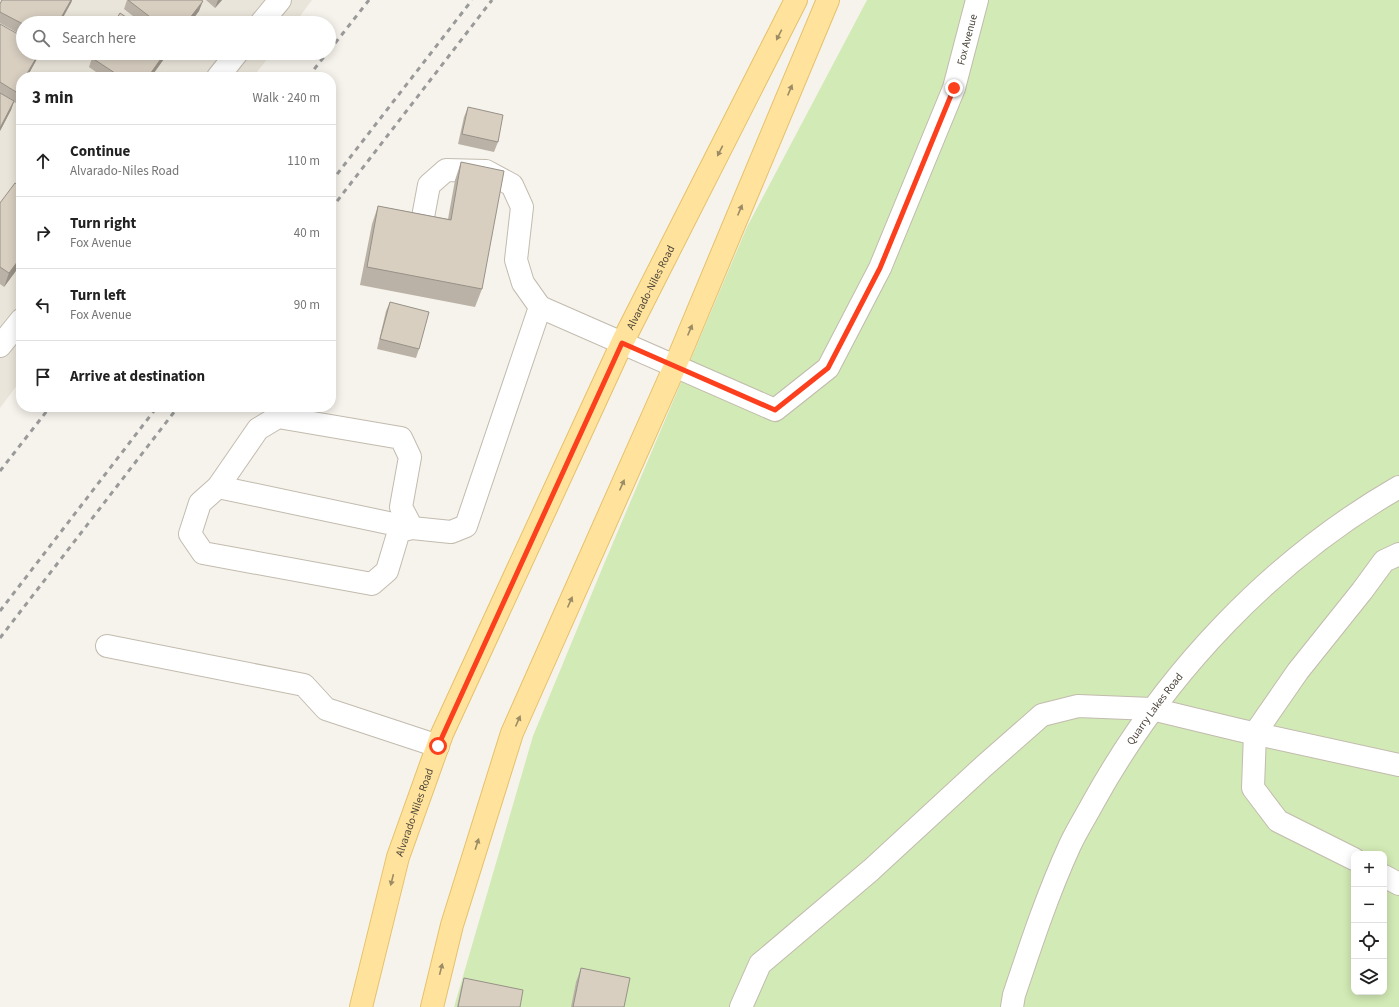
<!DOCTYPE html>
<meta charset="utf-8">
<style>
:root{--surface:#fff;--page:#f2f2f2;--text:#222;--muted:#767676;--line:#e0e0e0}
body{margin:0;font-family:"Source Sans 3",sans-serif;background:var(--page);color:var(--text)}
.controls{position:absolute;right:12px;bottom:12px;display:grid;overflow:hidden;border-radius:8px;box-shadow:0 2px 10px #0003}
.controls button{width:36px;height:36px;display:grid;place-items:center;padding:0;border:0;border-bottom:1px solid var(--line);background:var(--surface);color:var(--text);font:20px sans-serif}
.stop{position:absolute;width:12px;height:12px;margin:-9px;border:3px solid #fc3f1d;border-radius:50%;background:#fff}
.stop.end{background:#fc3f1d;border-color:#fff;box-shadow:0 1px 4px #0008}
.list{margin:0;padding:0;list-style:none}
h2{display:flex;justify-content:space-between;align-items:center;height:52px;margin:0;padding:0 16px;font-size:17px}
h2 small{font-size:13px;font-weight:400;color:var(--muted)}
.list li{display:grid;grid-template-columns:26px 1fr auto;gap:12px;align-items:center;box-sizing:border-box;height:72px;padding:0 16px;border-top:1px solid var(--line)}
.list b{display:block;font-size:15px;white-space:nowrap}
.list p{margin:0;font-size:13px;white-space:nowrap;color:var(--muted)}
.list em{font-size:13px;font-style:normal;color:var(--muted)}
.icon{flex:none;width:22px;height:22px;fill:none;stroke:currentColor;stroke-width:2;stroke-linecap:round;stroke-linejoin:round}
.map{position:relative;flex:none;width:1399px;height:1007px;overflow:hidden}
.search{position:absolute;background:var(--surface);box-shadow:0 2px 10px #0003;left:16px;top:16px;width:320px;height:44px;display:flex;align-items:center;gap:10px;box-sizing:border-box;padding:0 14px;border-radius:22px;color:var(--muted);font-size:15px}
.panel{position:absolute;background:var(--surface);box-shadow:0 2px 10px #0003;left:16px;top:72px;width:320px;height:340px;border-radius:16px}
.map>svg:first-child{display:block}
.residential{fill:#eae5da}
.green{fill:#d2eab5;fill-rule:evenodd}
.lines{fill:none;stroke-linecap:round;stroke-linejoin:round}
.minor-casing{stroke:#c2bbae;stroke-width:24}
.major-casing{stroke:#e6c16a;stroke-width:24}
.minor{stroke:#fff;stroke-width:22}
.major{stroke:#ffe39c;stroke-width:22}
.rail{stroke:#9a9a9a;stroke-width:3;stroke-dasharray:5 5;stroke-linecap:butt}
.wall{fill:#bab2a6}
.shaded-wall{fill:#979187}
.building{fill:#d8cfc1;stroke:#979187}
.oneway{fill:#9c8c66}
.route{stroke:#fc3f1d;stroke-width:5}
.labels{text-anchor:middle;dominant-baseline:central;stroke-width:3;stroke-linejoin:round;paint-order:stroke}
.street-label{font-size:11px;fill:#4b4439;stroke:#fff}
</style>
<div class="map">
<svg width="1399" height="1007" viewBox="0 0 1399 1007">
<rect width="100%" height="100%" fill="#f6f3ec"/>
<polygon class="residential" points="0,0 312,0 295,23 23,23 23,53 272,53 253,77 21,77 21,380 0,408"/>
<path class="green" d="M867 0H1399V1007H454L533 736 604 564 747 227ZM1354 854H1384V992H1354Z"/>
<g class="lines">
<defs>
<g id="minor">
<polyline points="261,23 280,0"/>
<polyline points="218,77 237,53"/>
<polyline points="423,217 429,185 446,170 486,171 512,185 522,207 516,260 523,283 540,307"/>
<polyline points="0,346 21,320"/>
<path id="s1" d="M218 487 258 429 278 417 401 438 410 457 401 507 412 528 399 531 387 571 372 584 203 553 190 534 200 503 218 487 412 528 451 532 466 526 540 307 775 410 828 368 880 268 954 88 977 0"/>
<polyline points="107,646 304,685 326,709 438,746"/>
<polyline points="1354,859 1278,821 1253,788 1255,733 1298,671 1362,591 1384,561 1399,554"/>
<polyline points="1384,876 1399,884"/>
<polyline points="741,1007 760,964 871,870 984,766 1042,715 1078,706 1152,709 1239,730 1399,765"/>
<path id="s2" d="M1012 1007 1014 995C1031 944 1048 893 1070 845 1077 830 1086 816 1094 801 1165 673 1272 560 1399 487"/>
</g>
<g id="major">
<path id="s3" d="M361 1007 398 857 442 734 622 343 796 0"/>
<polyline points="432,1007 452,925 512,733 675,366 828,0"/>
</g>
</defs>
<use href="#minor" class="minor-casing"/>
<use href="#major" class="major-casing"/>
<use href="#minor" class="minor"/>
<use href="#major" class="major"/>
<g class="rail">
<polyline points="329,51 369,0"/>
<polyline points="308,77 327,53"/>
<polyline points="331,182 472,0"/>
<polyline points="331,209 492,0"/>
<polyline points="0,471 50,407"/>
<polyline points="0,611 157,407"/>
<polyline points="0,638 178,407"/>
</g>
</g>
<g class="wall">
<polygon points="2,0 72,0 71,3 23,23 23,36 0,23 0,4"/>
<polygon points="127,0 201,0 199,11 190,23 142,23 124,9"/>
<polygon points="206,0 222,0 215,8"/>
<polygon points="0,24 38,57 27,77 21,77 21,103 20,105 14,102 11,110 0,131"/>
<polygon points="95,53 168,53 166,56 151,77 103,77 89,67 92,58"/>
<polygon points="468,107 498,142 494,152 458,144 464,117"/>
<polygon points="461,162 482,289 475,307 360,285 372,224 378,206 448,219 455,180"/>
<polygon points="0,203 21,264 4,287 0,284"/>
<polygon points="390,302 419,349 416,358 377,349 386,311"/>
<polygon points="581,968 624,1007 571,1007 576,982"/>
<polygon points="464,978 520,1007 457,1007 461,988"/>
</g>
<g class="shaded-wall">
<polygon points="71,0 72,0 71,3 60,23 58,23"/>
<polygon points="218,0 222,0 215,8"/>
<polygon points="203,1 199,11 190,23 186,23"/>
<polygon points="39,53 40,53 38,57 27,77 25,77"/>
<polygon points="165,53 168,53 166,56 151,77 148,77"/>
<polygon points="14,101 11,110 0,131 0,128"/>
<polygon points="21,257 21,264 4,287 9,273"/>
</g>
<g class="building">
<polygon points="2,0 71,0 58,23 23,23 23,24 0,12 0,4"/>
<polygon points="128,0 201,0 203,1 186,23 158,23"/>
<polygon points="120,13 135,23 114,23"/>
<polygon points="0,24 23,37 23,53 39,53 25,77 21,77 21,95 0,82"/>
<polygon points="95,53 165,53 148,77 121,77 92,58"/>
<polygon points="0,93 14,101 0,128"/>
<polygon points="468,107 503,115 498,142 462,134"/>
<polygon points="461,162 504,171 482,289 367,267 378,206 451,220"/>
<polygon points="15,183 21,187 21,257 9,273 0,267 0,203"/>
<polygon points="390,302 429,312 419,349 380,339"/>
<polygon points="581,968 630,978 624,1007 573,1007"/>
<polygon points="464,978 523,990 520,1007 458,1007"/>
</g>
<defs><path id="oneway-solid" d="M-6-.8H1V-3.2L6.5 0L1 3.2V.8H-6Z"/></defs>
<g class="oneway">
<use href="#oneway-solid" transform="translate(779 35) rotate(117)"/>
<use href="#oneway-solid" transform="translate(790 90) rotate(-67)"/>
<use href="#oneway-solid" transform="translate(720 151) rotate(117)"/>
<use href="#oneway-solid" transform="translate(740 210) rotate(-67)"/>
<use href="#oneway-solid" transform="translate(690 330) rotate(-67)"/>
<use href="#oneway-solid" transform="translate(622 485) rotate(-66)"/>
<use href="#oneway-solid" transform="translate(570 602) rotate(-66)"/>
<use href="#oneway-solid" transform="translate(518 721) rotate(-66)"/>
<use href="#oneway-solid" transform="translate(477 844) rotate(-72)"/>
<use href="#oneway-solid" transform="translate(392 880) rotate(104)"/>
<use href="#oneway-solid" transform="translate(441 969) rotate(-76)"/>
</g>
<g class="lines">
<polyline class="route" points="438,746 622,343 775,410 828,368 880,268 954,88"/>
</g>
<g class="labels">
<g class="street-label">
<text stroke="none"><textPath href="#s1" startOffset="1807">Fox Avenue</textPath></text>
<text stroke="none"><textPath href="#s3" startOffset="778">Alvarado-Niles Road</textPath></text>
<text stroke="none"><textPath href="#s2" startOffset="333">Quarry Lakes Road</textPath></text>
<text stroke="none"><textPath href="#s3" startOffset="202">Alvarado-Niles Road</textPath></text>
</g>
</g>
</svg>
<div class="controls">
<button>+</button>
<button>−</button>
<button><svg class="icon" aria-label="locate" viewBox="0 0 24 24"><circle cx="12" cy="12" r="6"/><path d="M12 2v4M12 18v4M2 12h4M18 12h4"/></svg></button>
<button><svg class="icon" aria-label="layers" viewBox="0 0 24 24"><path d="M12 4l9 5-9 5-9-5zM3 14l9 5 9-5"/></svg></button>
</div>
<div class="stop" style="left:438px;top:746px"></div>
<div class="stop end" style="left:954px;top:88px"></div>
<div class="search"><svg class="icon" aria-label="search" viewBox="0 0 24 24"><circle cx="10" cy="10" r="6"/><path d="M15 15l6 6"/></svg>Search here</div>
<section class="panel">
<h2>3 min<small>Walk · 240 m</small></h2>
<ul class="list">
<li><svg class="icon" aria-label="ahead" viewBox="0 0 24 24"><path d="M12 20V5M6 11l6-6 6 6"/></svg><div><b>Continue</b><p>Alvarado-Niles Road</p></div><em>110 m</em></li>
<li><svg class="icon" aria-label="right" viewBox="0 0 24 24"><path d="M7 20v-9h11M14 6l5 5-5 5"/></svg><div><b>Turn right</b><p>Fox Avenue</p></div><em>40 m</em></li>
<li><svg class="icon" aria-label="left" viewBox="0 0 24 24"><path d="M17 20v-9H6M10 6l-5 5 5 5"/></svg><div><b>Turn left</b><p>Fox Avenue</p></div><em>90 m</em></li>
<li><svg class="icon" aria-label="arrive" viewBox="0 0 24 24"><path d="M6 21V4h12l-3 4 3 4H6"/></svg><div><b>Arrive at destination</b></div></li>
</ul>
</section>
</div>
